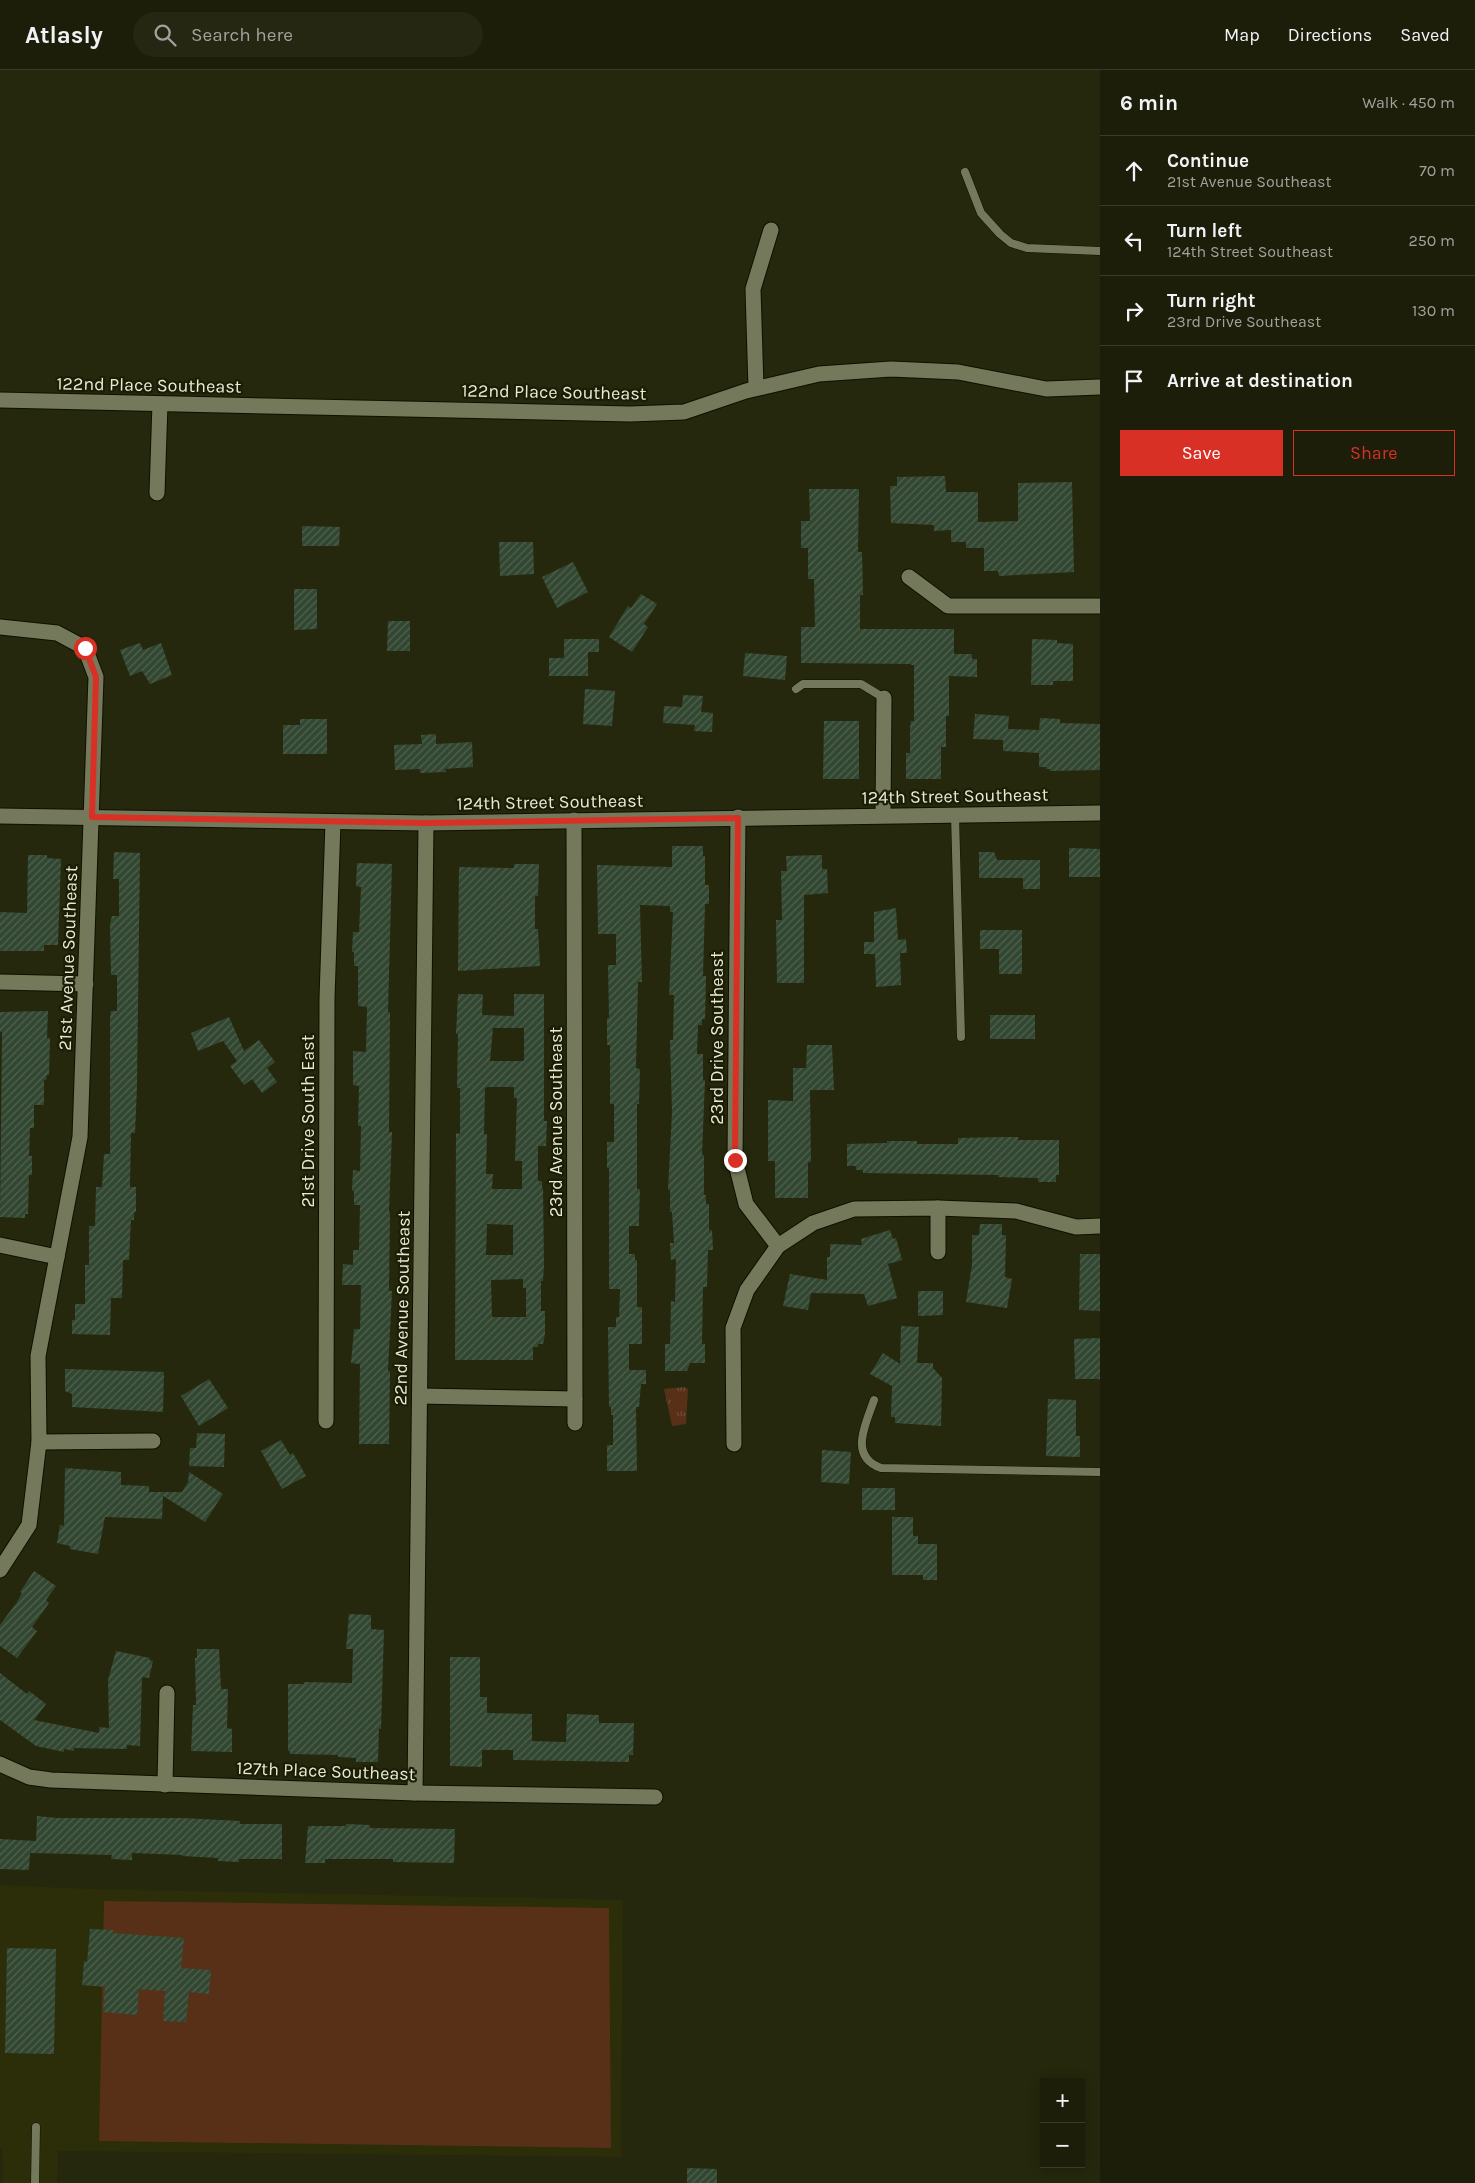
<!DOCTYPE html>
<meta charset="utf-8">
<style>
:root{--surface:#1c1e09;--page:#252712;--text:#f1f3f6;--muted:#a0a29c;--line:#3a3c2a;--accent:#d93025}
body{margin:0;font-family:Karla,sans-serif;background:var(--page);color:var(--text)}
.controls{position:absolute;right:15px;bottom:15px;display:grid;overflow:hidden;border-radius:0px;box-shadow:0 2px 12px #0003}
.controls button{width:45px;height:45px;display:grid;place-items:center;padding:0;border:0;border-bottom:1px solid var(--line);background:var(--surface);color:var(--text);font:25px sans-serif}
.stop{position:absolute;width:15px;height:15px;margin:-11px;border:4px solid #d93025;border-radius:50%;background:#fff}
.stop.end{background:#d93025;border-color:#fff;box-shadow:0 1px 5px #0008}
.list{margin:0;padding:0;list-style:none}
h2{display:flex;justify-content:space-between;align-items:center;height:65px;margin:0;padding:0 20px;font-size:21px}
h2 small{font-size:16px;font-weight:400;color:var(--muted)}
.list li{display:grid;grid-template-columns:32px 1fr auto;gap:15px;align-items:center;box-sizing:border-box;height:70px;padding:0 20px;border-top:1px solid var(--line)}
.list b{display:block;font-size:19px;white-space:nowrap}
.list p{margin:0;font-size:16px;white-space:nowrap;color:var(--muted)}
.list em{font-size:16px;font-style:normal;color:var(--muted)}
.actions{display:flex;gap:10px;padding:15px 20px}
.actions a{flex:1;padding:11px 0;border:1px solid var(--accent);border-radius:0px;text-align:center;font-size:18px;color:var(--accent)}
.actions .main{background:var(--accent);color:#fff}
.icon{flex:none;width:28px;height:28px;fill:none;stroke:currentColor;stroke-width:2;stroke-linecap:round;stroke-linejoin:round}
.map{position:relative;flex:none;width:1100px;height:2113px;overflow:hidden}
header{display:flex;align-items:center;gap:30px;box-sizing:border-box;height:70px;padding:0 25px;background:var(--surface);border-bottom:1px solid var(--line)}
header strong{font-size:24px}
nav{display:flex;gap:28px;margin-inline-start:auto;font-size:18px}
.search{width:350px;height:45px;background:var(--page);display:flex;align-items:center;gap:12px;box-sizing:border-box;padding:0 18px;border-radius:28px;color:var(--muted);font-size:19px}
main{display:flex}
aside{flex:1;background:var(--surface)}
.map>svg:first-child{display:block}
.built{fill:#2b2e09}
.grass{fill:#573017}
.park{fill:url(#park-tufts)}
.building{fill:url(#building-hatch);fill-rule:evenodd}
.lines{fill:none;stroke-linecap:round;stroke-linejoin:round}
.lane-casing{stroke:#0f1000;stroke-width:9}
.street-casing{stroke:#0f1000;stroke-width:17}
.lane{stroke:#75795b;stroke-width:8}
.street{stroke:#75795b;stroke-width:15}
.route{stroke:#d93025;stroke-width:6}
.labels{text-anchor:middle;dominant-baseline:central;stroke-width:4.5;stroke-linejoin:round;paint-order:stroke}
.street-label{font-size:18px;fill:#e7ead9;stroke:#1c1e03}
</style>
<header>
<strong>Atlasly</strong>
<div class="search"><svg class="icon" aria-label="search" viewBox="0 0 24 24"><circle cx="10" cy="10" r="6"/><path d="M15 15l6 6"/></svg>Search here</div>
<nav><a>Map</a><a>Directions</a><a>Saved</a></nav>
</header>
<main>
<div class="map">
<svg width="1100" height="2113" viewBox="0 0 1100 2113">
<defs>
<pattern id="park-tufts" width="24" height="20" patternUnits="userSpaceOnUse" patternTransform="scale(1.25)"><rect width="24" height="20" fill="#573017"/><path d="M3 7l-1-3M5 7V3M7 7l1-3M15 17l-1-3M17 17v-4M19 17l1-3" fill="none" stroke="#6f4e38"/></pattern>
<pattern id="building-hatch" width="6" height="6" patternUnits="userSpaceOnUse" patternTransform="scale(1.25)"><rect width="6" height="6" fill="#324731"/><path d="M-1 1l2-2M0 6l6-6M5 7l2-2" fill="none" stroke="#50624e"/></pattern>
</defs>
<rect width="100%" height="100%" fill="#25280c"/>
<polygon class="built" points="0,1815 91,1819 623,1830 621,2087 58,2081 57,2113 3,2113 2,2079 0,2079"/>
<polygon class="grass" points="104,1831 609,1838 611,2078 99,2071"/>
<polygon class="park" points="684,1317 688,1319 686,1354 672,1356 664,1319"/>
<g class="building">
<polygon points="945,406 946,422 978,422 978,452 1018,451 1018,413 1072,412 1074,502 999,506 998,501 984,501 984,478 966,478 966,472 951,472 951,460 934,461 934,455 891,453 890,416 897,416 897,407"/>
<polygon points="809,419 859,419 858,482 862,482 863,525 860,525 860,559 954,559 954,584 972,584 972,589 977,589 977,607 949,606 949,646 946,646 946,677 941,677 941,709 906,709 906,683 910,683 910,658 911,651 914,651 914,595 911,595 911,594 801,593 801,557 815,557 814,509 808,509 808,478 801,478 801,451 810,451"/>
<polygon points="302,456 340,457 339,476 302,476"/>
<polygon points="499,472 533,472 534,504 500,506"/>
<polygon points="573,492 588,522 557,538 542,507"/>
<polygon points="294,519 317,519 317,559 294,560"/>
<polygon points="641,524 657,534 644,554 648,557 632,582 609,567 628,536 631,538"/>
<polygon points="388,551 410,551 410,581 387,581"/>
<polygon points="564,569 599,569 599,582 588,582 588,606 549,606 549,588 564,588"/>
<polygon points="1032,569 1057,570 1057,573 1073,574 1073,611 1053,611 1053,615 1031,615"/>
<polygon points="140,573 143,580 161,573 172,605 150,614 142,601 130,606 120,580"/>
<polygon points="745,583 787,586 785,610 743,606"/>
<polygon points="585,619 615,621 612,656 583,654"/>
<polygon points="683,625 703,626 701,642 713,643 712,662 694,661 695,655 663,653 664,636 682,637"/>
<polygon points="975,644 1009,646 1008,659 1039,660 1040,648 1060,649 1060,653 1100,654 1100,700 1050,701 1050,699 1046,699 1046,697 1039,697 1039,683 1003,681 1003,670 973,669"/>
<polygon points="300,649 327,649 327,684 283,684 283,655 300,655"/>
<polygon points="824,651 859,651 859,709 823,709"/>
<polygon points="436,664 436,674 472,672 473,697 445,699 446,702 420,703 420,699 395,700 394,675 422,674 421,665"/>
<polygon points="672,776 703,776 703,786 705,786 705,815 709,815 709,834 705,834 703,906 706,906 705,949 702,949 702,955 698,955 697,984 703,984 703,1010 705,1010 702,1085 704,1085 704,1125 706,1125 706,1134 709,1134 709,1161 712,1160 713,1180 708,1180 707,1217 703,1217 702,1274 705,1274 705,1293 690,1293 687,1301 665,1301 665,1274 670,1274 671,1231 675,1232 676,1189 671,1190 670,1173 674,1173 672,1142 670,1142 670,1120 668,1120 672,1042 670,970 673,970 674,925 669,925 673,842 670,842 670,836 640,835 642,912 638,912 636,998 640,999 639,1034 637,1034 637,1119 640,1119 639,1147 639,1156 629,1156 629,1184 635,1184 635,1190 637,1190 637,1237 642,1237 642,1274 629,1274 629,1300 646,1300 646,1314 641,1314 639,1337 636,1337 637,1401 607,1401 607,1375 613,1375 613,1345 611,1345 611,1337 609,1337 608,1257 616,1257 616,1247 619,1247 620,1219 609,1219 609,1098 607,1098 607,1072 614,1072 614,1034 610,1034 610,975 607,975 607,948 609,948 608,895 616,895 616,864 598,864 597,795 672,797"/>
<polygon points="1069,778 1100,779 1100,807 1069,807"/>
<polygon points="114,782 140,783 137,1016 135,1063 131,1063 130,1117 136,1117 136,1142 134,1142 134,1150 131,1150 129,1190 123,1190 122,1228 111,1228 110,1265 72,1264 72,1250 75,1250 75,1234 85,1234 85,1195 89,1195 89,1156 95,1156 96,1117 102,1117 104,1084 110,1084 110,949 111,941 117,941 117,905 111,905 110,854 112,846 119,846 119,809 113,809"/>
<polygon points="979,782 994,782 997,790 1040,790 1040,819 1023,819 1023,808 979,808"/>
<polygon points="28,785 47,785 47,788 61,789 58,875 44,875 44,881 0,881 0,842 27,843"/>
<polygon points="822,785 822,799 827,799 828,823 804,825 804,913 777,913 776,850 782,850 781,801 787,801 786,786"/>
<polygon points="357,793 392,794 388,942 390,942 389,1062 392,1062 389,1142 390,1142 389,1221 392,1221 388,1301 390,1301 389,1374 359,1374 360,1294 351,1293 354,1259 360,1259 361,1215 342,1215 343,1194 353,1195 353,1180 359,1180 360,1135 354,1135 354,1121 352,1121 353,1100 360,1101 361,1056 358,1056 359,1016 353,1015 353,981 366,982 367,937 358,936 358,896 354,896 354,882 352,882 353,862 359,862 361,817 356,816"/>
<polygon points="514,794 539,794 538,826 535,826 535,859 538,859 540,896 458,901 459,797 514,798"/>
<polygon points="896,838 898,870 906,869 907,883 900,883 901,915 876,917 875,884 864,884 864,872 874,872 874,842"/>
<polygon points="980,860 1022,860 1022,904 999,904 999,879 980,879"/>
<path d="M458 924H483L482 945 514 946V924H544V1051H547L546 1076H538V1111H542V1118H543L544 1196 543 1211H541V1241H545V1264L543 1274H538V1277H533V1290H455L456 1063 460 1064V1018H457L458 964H456ZM493 958H524V991H490ZM487 1017H514V1028H517L515 1091H522V1119H492L493 1104H486L487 1064H484L485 1018ZM487 1154 513 1155V1185H486ZM523 1209V1218H526V1247H492L491 1210Z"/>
<polygon points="48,941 47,968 50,968 49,1005 47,1005 46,1010 44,1010 44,1035 34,1035 34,1058 30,1058 29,1086 32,1086 32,1105 29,1105 28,1144 25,1144 25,1148 0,1147 2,962 0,962 0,942"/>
<rect x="990" y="945" width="45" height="24"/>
<polygon points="229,947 244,981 259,970 275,992 267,998 277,1012 262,1023 252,1009 244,1015 230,996 237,991 223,971 198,981 191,963"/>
<polygon points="807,975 832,975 834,1020 810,1020 811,1092 808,1092 808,1128 775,1128 775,1091 768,1091 768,1030 793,1031 793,998 806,998"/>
<polygon points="1002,1067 1018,1067 1018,1070 1059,1070 1059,1105 1056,1105 1056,1112 1038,1112 1038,1108 998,1107 998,1105 863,1103 863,1100 856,1100 856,1096 847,1096 847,1074 887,1073 887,1071 917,1071 917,1074 958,1074 958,1068"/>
<polygon points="980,1154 1002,1154 1002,1165 1006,1165 1005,1207 1012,1209 1007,1238 966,1232 972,1195 972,1165 979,1165"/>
<polygon points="890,1160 893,1169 896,1168 902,1190 888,1194 897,1228 868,1236 864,1224 811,1223 808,1240 783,1236 790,1204 827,1210 827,1187 830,1187 830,1174 862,1175 861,1169"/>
<polygon points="1080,1184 1100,1184 1100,1241 1079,1240"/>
<polygon points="918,1221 943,1221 943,1245 918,1246"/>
<polygon points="901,1256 919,1257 917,1293 933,1293 933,1298 942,1308 941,1356 895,1353 895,1347 891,1347 892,1316 870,1304 883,1283 900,1294"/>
<polygon points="1100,1268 1100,1309 1075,1309 1074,1269"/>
<polygon points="65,1299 164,1302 163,1342 72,1337 72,1324 65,1321"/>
<polygon points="209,1309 228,1338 199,1356 181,1326"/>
<polygon points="1048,1329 1076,1330 1076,1366 1080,1366 1080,1387 1046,1386"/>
<polygon points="197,1363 225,1364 224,1397 189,1396 190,1378 196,1378"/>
<polygon points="281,1370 290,1385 293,1383 306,1406 282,1419 261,1381"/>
<polygon points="822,1380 851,1382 849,1414 821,1412"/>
<polygon points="65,1398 121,1402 121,1415 149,1416 149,1422 182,1422 188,1412 189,1402 223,1424 205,1452 163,1426 162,1449 105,1447 98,1484 70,1479 70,1476 57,1473 60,1455 64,1456"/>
<rect x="862" y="1418" width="33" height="22"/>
<polygon points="892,1447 913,1447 913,1466 918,1466 918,1474 937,1474 937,1510 923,1510 923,1505 892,1505"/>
<polygon points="34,1501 56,1516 46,1530 49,1533 32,1557 37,1561 17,1588 0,1576 0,1555 17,1532 22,1523 20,1522"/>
<polygon points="349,1544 371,1545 371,1559 384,1560 381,1659 379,1658 378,1692 356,1692 356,1688 338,1687 338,1685 290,1684 290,1681 288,1681 288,1614 304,1614 304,1612 352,1613 353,1579 346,1579"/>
<polygon points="197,1579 219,1579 221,1619 228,1619 227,1658 232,1659 232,1682 191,1681 193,1635 196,1635 195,1588 197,1588"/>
<polygon points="116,1581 150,1588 149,1590 153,1591 149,1608 142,1607 140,1676 127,1675 127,1679 74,1678 74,1681 64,1679 64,1682 36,1676 0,1650 0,1603 27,1624 29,1621 46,1634 34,1650 99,1663 99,1657 109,1658 108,1610"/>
<polygon points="450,1587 480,1587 480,1627 487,1627 487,1643 532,1644 532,1671 566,1672 567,1644 599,1645 599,1653 634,1653 633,1685 629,1685 629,1692 513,1690 513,1680 482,1680 482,1697 450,1696"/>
<polygon points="37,1746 57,1748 182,1748 240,1751 240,1754 282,1754 282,1789 239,1789 239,1792 218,1791 218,1788 182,1786 182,1785 132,1783 132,1790 111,1789 112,1785 30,1783 29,1800 0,1799 0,1769 36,1771"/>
<polygon points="346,1754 370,1755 370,1758 455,1759 454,1793 393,1792 393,1789 325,1789 325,1793 305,1793 308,1756 346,1756"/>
<polygon points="90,1859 113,1860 113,1863 184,1868 181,1898 211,1900 209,1924 189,1922 186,1952 163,1951 165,1921 139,1919 137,1945 103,1942 105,1917 82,1915 84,1891 87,1892"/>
<polygon points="7,1878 56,1879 54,1984 5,1983"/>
<polygon points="687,2098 717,2099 717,2113 687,2113"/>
</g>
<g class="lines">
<defs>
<g id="lane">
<polyline points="965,102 981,143 1000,164 1011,173 1027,178 1100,181"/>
<polyline points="796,619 803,614 861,614 884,628"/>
<polyline points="955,745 961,967"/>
<path d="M874 1330C866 1354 848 1386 881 1398L1100 1402"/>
<polyline points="35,2113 36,2057"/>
</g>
<g id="street">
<polyline points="756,318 753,219 771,160"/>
<polyline points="0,330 630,344 684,342 746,321 819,304 891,299 958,302 1046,319 1100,317"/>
<polyline points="157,423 160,334"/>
<polyline points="909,507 948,536 1100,536"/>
<polyline points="0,557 57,563 85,578 96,607 80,1067 38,1286 39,1372 29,1455 0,1500"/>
<polyline points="883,745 884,628"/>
<polyline points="0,746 426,753 1100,743"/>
<polyline points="574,750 575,1353"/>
<polyline points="0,912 86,914"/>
<polyline points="938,1138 938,1182"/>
<polyline points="0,1175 57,1187"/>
<polyline points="778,1176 813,1153 854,1139 938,1138 1016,1141 1076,1157 1100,1156"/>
<polyline points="420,1326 575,1329"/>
<polyline points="326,1351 327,928 333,752"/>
<polyline points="39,1372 153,1371"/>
<polyline points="734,1374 733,1258 747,1220 778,1176 746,1134 735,1090 738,747"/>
<polyline points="0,1694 29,1707 51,1710 415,1723 655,1727"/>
<polyline points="165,1715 167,1623"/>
<polyline points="415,1723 426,753"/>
</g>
</defs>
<use href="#lane" class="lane-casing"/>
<use href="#street" class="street-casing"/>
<use href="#lane" class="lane"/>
<use href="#street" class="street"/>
</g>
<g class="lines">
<polyline class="route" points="85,578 96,607 92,747 426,753 738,748 735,1090"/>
</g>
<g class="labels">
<g class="street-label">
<text transform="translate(149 315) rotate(1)">122nd Place Southeast</text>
<text transform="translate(554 322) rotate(1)">122nd Place Southeast</text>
<text transform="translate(955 726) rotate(-1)">124th Street Southeast</text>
<text transform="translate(550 732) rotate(-1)">124th Street Southeast</text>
<text transform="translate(68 888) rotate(-88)">21st Avenue Southeast</text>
<text transform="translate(717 968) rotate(-90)">23rd Drive Southeast</text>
<text transform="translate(308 1051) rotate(-90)">21st Drive South East</text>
<text transform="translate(556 1052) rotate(-90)">23rd Avenue Southeast</text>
<text transform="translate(402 1238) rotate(-89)">22nd Avenue Southeast</text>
<text transform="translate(326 1701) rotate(2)">127th Place Southeast</text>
</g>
</g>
</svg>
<div class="controls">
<button>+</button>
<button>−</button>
</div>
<div class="stop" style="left:85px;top:578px"></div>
<div class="stop end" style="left:735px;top:1090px"></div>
</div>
<aside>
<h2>6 min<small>Walk · 450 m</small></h2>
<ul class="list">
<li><svg class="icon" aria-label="ahead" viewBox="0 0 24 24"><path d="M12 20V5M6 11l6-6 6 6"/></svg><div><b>Continue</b><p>21st Avenue Southeast</p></div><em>70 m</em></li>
<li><svg class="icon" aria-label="left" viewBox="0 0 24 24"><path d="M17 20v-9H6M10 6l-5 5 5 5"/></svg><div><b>Turn left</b><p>124th Street Southeast</p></div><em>250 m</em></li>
<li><svg class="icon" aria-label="right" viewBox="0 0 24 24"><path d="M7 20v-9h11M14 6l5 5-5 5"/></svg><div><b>Turn right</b><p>23rd Drive Southeast</p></div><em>130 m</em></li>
<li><svg class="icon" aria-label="arrive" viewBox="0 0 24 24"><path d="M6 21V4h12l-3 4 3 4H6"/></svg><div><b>Arrive at destination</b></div></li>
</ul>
<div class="actions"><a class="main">Save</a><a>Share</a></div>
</aside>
</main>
